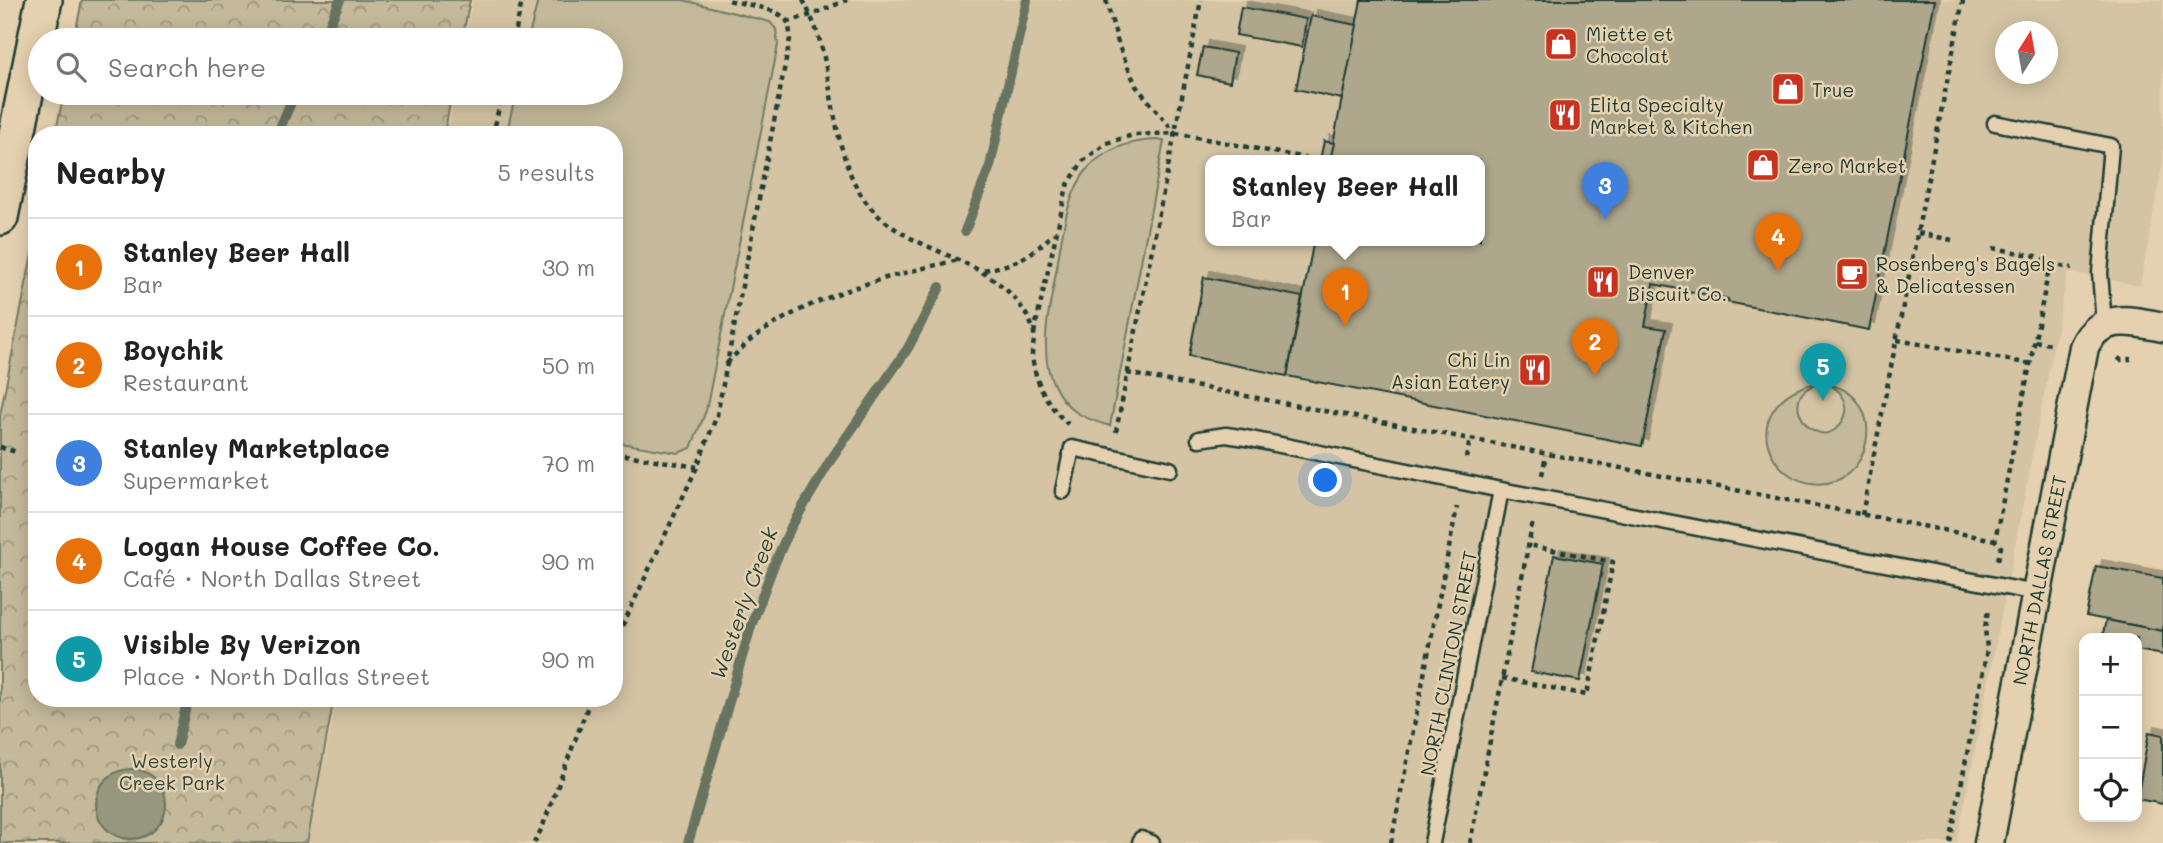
<!DOCTYPE html>
<meta charset="utf-8">
<style>
:root{--surface:#fff;--page:#f2f2f2;--text:#222;--muted:#767676;--line:#e0e0e0;--accent:#c8321e}
body{margin:0;font-family:Mali,sans-serif;background:var(--page);color:var(--text)}
.controls{position:absolute;right:21px;bottom:21px;display:grid;overflow:hidden;border-radius:14px;box-shadow:0 4px 18px #0003}
.controls button{width:63px;height:63px;display:grid;place-items:center;padding:0;border:0;border-bottom:2px solid var(--line);background:var(--surface);color:var(--text);font:35px sans-serif}
.compass{position:absolute;left:1995px;top:21px;width:63px;height:63px;border-radius:50%;background:var(--surface);box-shadow:0 4px 18px #0003;rotate:11deg}
.you{position:absolute;left:1326px;top:481px;width:24px;height:24px;margin:-18px;border:5px solid #fff;border-radius:50%;background:#1a73e8;box-shadow:0 0 0 10px #1a73e833}
.badge{display:grid;place-items:center;width:46px;height:46px;border-radius:50%;background:var(--accent);color:#fff;font-size:23px;font-weight:700}
.pin{position:absolute;translate:-50% -58px;filter:drop-shadow(0 2px 4px #0008)}
.pin::after{content:'';position:absolute;top:37px;width:24px;height:21px;background:inherit;clip-path:polygon(0 0,100% 0,50% 100%)}
.popup{position:absolute;left:1205px;top:155px;width:280px;height:91px;box-sizing:border-box;display:grid;place-content:center;border-radius:14px;background:var(--surface);filter:drop-shadow(0 2px 5px #0005);font-size:23px;white-space:nowrap;color:var(--muted)}
.popup b{font-size:26px;color:var(--text)}
.popup::after{content:'';position:absolute;left:50%;top:100%;margin-left:-14px;border:14px solid transparent;border-top-color:var(--surface)}
.list{margin:0;padding:0;list-style:none}
h2{display:flex;justify-content:space-between;align-items:center;height:91px;margin:0;padding:0 28px;font-size:30px}
h2 small{font-size:23px;font-weight:400;color:var(--muted)}
.list li{display:grid;grid-template-columns:46px 1fr auto;gap:21px;align-items:center;box-sizing:border-box;height:98px;padding:0 28px;border-top:2px solid var(--line)}
.list b{display:block;font-size:26px;white-space:nowrap}
.list p{margin:0;font-size:23px;white-space:nowrap;color:var(--muted)}
.list em{font-size:23px;font-style:normal;color:var(--muted)}
.icon{flex:none;width:38px;height:38px;fill:none;stroke:currentColor;stroke-width:2;stroke-linecap:round;stroke-linejoin:round}
.map{position:relative;flex:none;width:2163px;height:843px;overflow:hidden}
.search{position:absolute;background:var(--surface);box-shadow:0 4px 18px #0003;left:28px;top:28px;width:595px;height:77px;display:flex;align-items:center;gap:18px;box-sizing:border-box;padding:0 24px;border-radius:38px;color:var(--muted);font-size:26px}
.panel{position:absolute;background:var(--surface);box-shadow:0 4px 18px #0003;left:28px;top:126px;width:595px;height:581px;border-radius:28px}
.map>svg:first-child{display:block}
.built{fill:#d4c4a4;fill-rule:evenodd}
.grass{fill:#c4b99a;stroke:#727b67;stroke-width:2}
.park{fill:url(#park-crowns);stroke:#727b67;stroke-width:2}
.water{fill:#97977e;stroke:#677360;stroke-width:2}
.lines{fill:none;stroke-linecap:round;stroke-linejoin:round}
.stream{stroke:#677360;stroke-width:10}
.building{fill:#aea78c;stroke:#1f3d34;stroke-width:2;filter:url(#shadow)}
.service-casing{stroke:#1f3d34;stroke-width:19}
.minor-casing{stroke:#1f3d34;stroke-width:33}
.tertiary-casing{stroke:#1f3d34;stroke-width:40}
.path{stroke:#1f3d34;stroke-width:4.5;stroke-dasharray:5 5;stroke-linecap:butt}
.service{stroke:#e5d1af;stroke-width:14}
.minor{stroke:#e5d1af;stroke-width:28}
.tertiary{stroke:#e5d1af;stroke-width:35}
.labels{text-anchor:middle;dominant-baseline:central;stroke-width:5;stroke-linejoin:round;paint-order:stroke}
.poi-label{font-size:19px;fill:#1f3d34;stroke:#e5d1af;text-anchor:start}
.street-label{font-size:19px;fill:#1f3d34;stroke:#e5d1af}
.park-label{font-size:19px;fill:#30493e;stroke:#e5d1af}
.water-label{font-size:21px;font-style:italic;fill:#2b463b;stroke:#e5d1af}
</style>
<div class="map">
<svg width="2163" height="843" viewBox="0 0 2163 843">
<defs>
<pattern id="park-crowns" width="20" height="18" patternUnits="userSpaceOnUse" patternTransform="scale(1.75)"><rect width="20" height="18" fill="#c4b99a"/><path d="M2 6a3 3 0 1 1 6 0M12 15a3 3 0 1 1 6 0" fill="none" stroke="#9f987e"/></pattern>
<filter id="shadow"><feDropShadow dx="6" dy="-6" stdDeviation="0" flood-color="#0004"/></filter>
</defs>
<rect width="100%" height="100%" fill="#e5d1af"/>
<filter id="ink" filterUnits="userSpaceOnUse"><feTurbulence type="fractalNoise" baseFrequency=".0143" numOctaves="2"/><feDisplacementMap in="SourceGraphic" scale="14" xChannelSelector="R" yChannelSelector="G"/><feConvolveMatrix kernelMatrix="1 2 1 2 8 2 1 2 1" color-interpolation-filters="sRGB"/></filter>
<g filter="url(#ink)">
<path class="built" d="M473 0H2163V162L2140 286 2068 272 1957 843H308L337 698H614V135H447L455 93H611V40H465ZM2006 32H2048V74H2006ZM1210 160H1480V240H1210Z"/>
<g class="grass">
<polygon points="538,0 683,0 770,22 776,29 778,45 706,411 691,448 678,453 614,442 614,135 506,135 516,93 611,93 611,40 528,40"/>
<path d="M1156 140 1164 141 1110 426C1082 418 1066 411 1053 383 1048 372 1046 359 1046 347 1045 324 1051 301 1055 278 1062 242 1064 196 1089 167 1107 148 1131 141 1156 140Z"/>
<path d="M1820 383 1824 384C1769 388 1816 461 1842 422 1852 407 1843 392 1830 385 1890 397 1873 492 1811 483 1796 481 1783 472 1775 460 1751 424 1780 387 1820 383Z"/>
</g>
<g class="park">
<polygon points="82,0 470,0 462,40 74,40"/>
<polygon points="64,93 452,93 444,135 55,135"/>
<polygon points="37,229 37,698 334,698 307,843 0,843 0,415"/>
</g>
<circle class="water" cx="131" cy="804" r="35"/>
<g class="lines">
<g class="stream">
<polyline points="323,40 340,0"/>
<polyline points="277,135 295,93"/>
<polyline points="965,231 990,166 1027,0"/>
<polyline points="177,745 188,698"/>
<polyline points="688,843 751,626 773,567 791,527 830,461 908,348 940,287"/>
</g>
</g>
<g class="building">
<polygon points="1361,0 1935,0 1869,330 1727,302 1728,299 1653,284 1645,326 1666,329 1642,446 1287,376 1314,240 1480,240 1480,160 1330,160"/>
<polygon points="1241,7 1306,19 1302,47 1236,35"/>
<polygon points="1311,16 1357,25 1342,99 1296,89"/>
<polygon points="1203,47 1235,53 1230,82 1197,75"/>
<polygon points="1324,141 1334,143 1330,160 1320,160"/>
<polygon points="1204,277 1302,297 1287,376 1189,356"/>
<polygon points="1554,555 1603,564 1580,681 1531,672"/>
<polygon points="2096,566 2163,578 2163,631 2086,616"/>
<polygon points="2106,620 2163,631 2163,655 2137,650 2137,638 2102,638"/>
<polygon points="2149,732 2163,735 2163,804 2137,799"/>
</g>
<g class="lines">
<defs>
<g id="service">
<polyline points="1995,123 2111,146 2100,273 2104,325"/>
<polyline points="1199,439 1226,435 1246,438 1501,490 2036,593"/>
<polyline points="1063,491 1072,448 1170,469"/>
<polyline points="1140,843 1141,839 1152,843"/>
<polyline points="1432,843 1501,490"/>
</g>
<path id="minor" d="M1989 843 2084 347C2100 312 2132 321 2163 327"/>
<polyline id="tertiary" points="0,217 44,0"/>
</defs>
<use href="#service" class="service-casing"/>
<use href="#minor" class="minor-casing"/>
<use href="#tertiary" class="tertiary-casing"/>
<g class="path">
<path d="M803 0C810 14 817 29 821 45 834 95 835 166 870 207 911 254 982 254 1020 305 1025 312 1033 325 1034 333 1035 340 1032 348 1032 355 1035 383 1047 405 1068 424"/>
<polyline points="1106,0 1119,46 1136,86 1175,133"/>
<polyline points="787,22 811,15 847,0"/>
<polyline points="514,40 522,0"/>
<polyline points="493,135 502,93"/>
<polyline points="1918,233 1952,240"/>
<polyline points="1993,248 2036,256 2050,264 2072,268"/>
<path d="M984 270C1017 264 1030 257 1054 233"/>
<polyline points="1034,333 1067,186 1083,161 1107,143 1133,135 1175,133 1315,160"/>
<polyline points="1897,340 2031,364"/>
<polyline points="2035,341 2050,344"/>
<polyline points="2118,358 2121,360 2131,359"/>
<path d="M727 363C737 353 747 342 759 334 817 294 890 275 959 260"/>
<polyline points="1127,373 1995,540"/>
<polyline points="1116,432 1201,0"/>
<polyline points="0,447 16,452"/>
<polyline points="614,453 697,467"/>
<polyline points="1466,458 1470,440"/>
<polyline points="1542,475 1546,455"/>
<polyline points="1862,515 1963,0"/>
<polyline points="1998,560 2001,547 1995,540 2050,264"/>
<path d="M614 644 697 467 717 415 790 39C790 34 790 26 787 21 779 8 742 4 728 0"/>
<polyline points="1502,678 1587,695 1613,562 1528,545"/>
<polyline points="534,843 542,828 591,698"/>
<polyline points="1391,843 1457,507"/>
<polyline points="1470,843 1533,521"/>
<polyline points="1950,843 1987,650 1985,628 1988,610"/>
</g>
<use href="#service" class="service"/>
<use href="#minor" class="minor"/>
<use href="#tertiary" class="tertiary"/>
</g>
</g>
<defs>
<symbol id="shop-square" viewBox="-11 -11 22 22"><rect x="-9" y="-9" width="18" height="18" rx="4" fill="#c8321e" stroke="#e5d1af"/><path d="M-5-2.5h2.3a2.7 3.5 0 0 1 5.4 0H5L5.5 6h-11ZM-1.5-2.5h3a1.5 2.3 0 0 0-3 0Z" fill="#fff"/></symbol>
<symbol id="restaurant-square" viewBox="-11 -11 22 22"><rect x="-9" y="-9" width="18" height="18" rx="4" fill="#c8321e" stroke="#e5d1af"/><path d="M-5-6h1v4h1v-4h1v4h1v-4h1v5L-1.5 .5V6h-2V.5L-5-1ZM5-6V6H3V1.5H1.5Q1.5-4 5-6Z" fill="#fff"/></symbol>
<symbol id="cafe-square" viewBox="-11 -11 22 22"><rect x="-9" y="-9" width="18" height="18" rx="4" fill="#c8321e" stroke="#e5d1af"/><path d="M-5.5-4.5H6V0H3Q3 3.5 0 3.5H-2.5Q-5.5 3.5-5.5 0ZM3-3.2v2h1.7v-2ZM-6 4.5H4V6H-6Z" fill="#fff"/></symbol>
</defs>
<g fill-rule="evenodd">
<use href="#shop-square" x="1542" y="25" width="38" height="38"/>
<use href="#shop-square" x="1769" y="70" width="38" height="38"/>
<use href="#restaurant-square" x="1546" y="96" width="38" height="38"/>
<use href="#shop-square" x="1744" y="146" width="38" height="38"/>
<use href="#cafe-square" x="1833" y="255" width="38" height="38"/>
<use href="#restaurant-square" x="1584" y="263" width="38" height="38"/>
<use href="#restaurant-square" x="1516" y="351" width="38" height="38"/>
</g>
<g class="labels">
<g class="poi-label">
<text x="1586" y="33">Miette et<tspan x="1586" dy="22">Chocolat</tspan></text>
<text x="1812" y="89">True</text>
<text x="1590" y="104">Elita Specialty<tspan x="1590" dy="22">Market &amp; Kitchen</tspan></text>
<text x="1788" y="165">Zero Market</text>
<text x="1876" y="263">Rosenberg's Bagels<tspan x="1876" dy="22">&amp; Delicatessen</tspan></text>
<text x="1628" y="271">Denver<tspan x="1628" dy="22">Biscuit Co.</tspan></text>
<text x="1510" y="359" text-anchor="end">Chi Lin<tspan x="1510" dy="22">Asian Eatery</tspan></text>
</g>
<g class="street-label">
<text transform="translate(2039 580) rotate(-79)">NORTH DALLAS STREET</text>
<text transform="translate(1448 663) rotate(-79)">NORTH CLINTON STREET</text>
</g>
<g class="park-label">
<text x="172" y="760">Westerly<tspan x="172" dy="22">Creek Park</tspan></text>
</g>
<g class="water-label">
<text transform="translate(743 603) rotate(-70)">Westerly Creek</text>
</g>
</g>
</svg>
<div class="controls">
<button>+</button>
<button>−</button>
<button><svg class="icon" aria-label="locate" viewBox="0 0 24 24"><circle cx="12" cy="12" r="6"/><path d="M12 2v4M12 18v4M2 12h4M18 12h4"/></svg></button>
</div>
<svg class="compass" viewBox="-18 -18 36 36"><path d="M0-13l5 13h-10z" fill="#e53935"/><path d="M0 13l5-13h-10z" fill="#767676"/></svg>
<div class="you"></div>
<div class="pin badge" style="left:1345px;top:326px;background:#e8710a">1</div>
<div class="popup"><b>Stanley Beer Hall</b>Bar</div>
<div class="pin badge" style="left:1595px;top:376px;background:#e8710a">2</div>
<div class="pin badge" style="left:1605px;top:220px;background:#3f7fe0">3</div>
<div class="pin badge" style="left:1778px;top:271px;background:#e8710a">4</div>
<div class="pin badge" style="left:1823px;top:401px;background:#0f9aa8">5</div>
<div class="search"><svg class="icon" aria-label="search" viewBox="0 0 24 24"><circle cx="10" cy="10" r="6"/><path d="M15 15l6 6"/></svg>Search here</div>
<section class="panel">
<h2>Nearby<small>5 results</small></h2>
<ul class="list">
<li><span class="badge" style="background:#e8710a">1</span><div><b>Stanley Beer Hall</b><p>Bar</p></div><em>30 m</em></li>
<li><span class="badge" style="background:#e8710a">2</span><div><b>Boychik</b><p>Restaurant</p></div><em>50 m</em></li>
<li><span class="badge" style="background:#3f7fe0">3</span><div><b>Stanley Marketplace</b><p>Supermarket</p></div><em>70 m</em></li>
<li><span class="badge" style="background:#e8710a">4</span><div><b>Logan House Coffee Co.</b><p>Café · North Dallas Street</p></div><em>90 m</em></li>
<li><span class="badge" style="background:#0f9aa8">5</span><div><b>Visible By Verizon</b><p>Place · North Dallas Street</p></div><em>90 m</em></li>
</ul>
</section>
</div>
